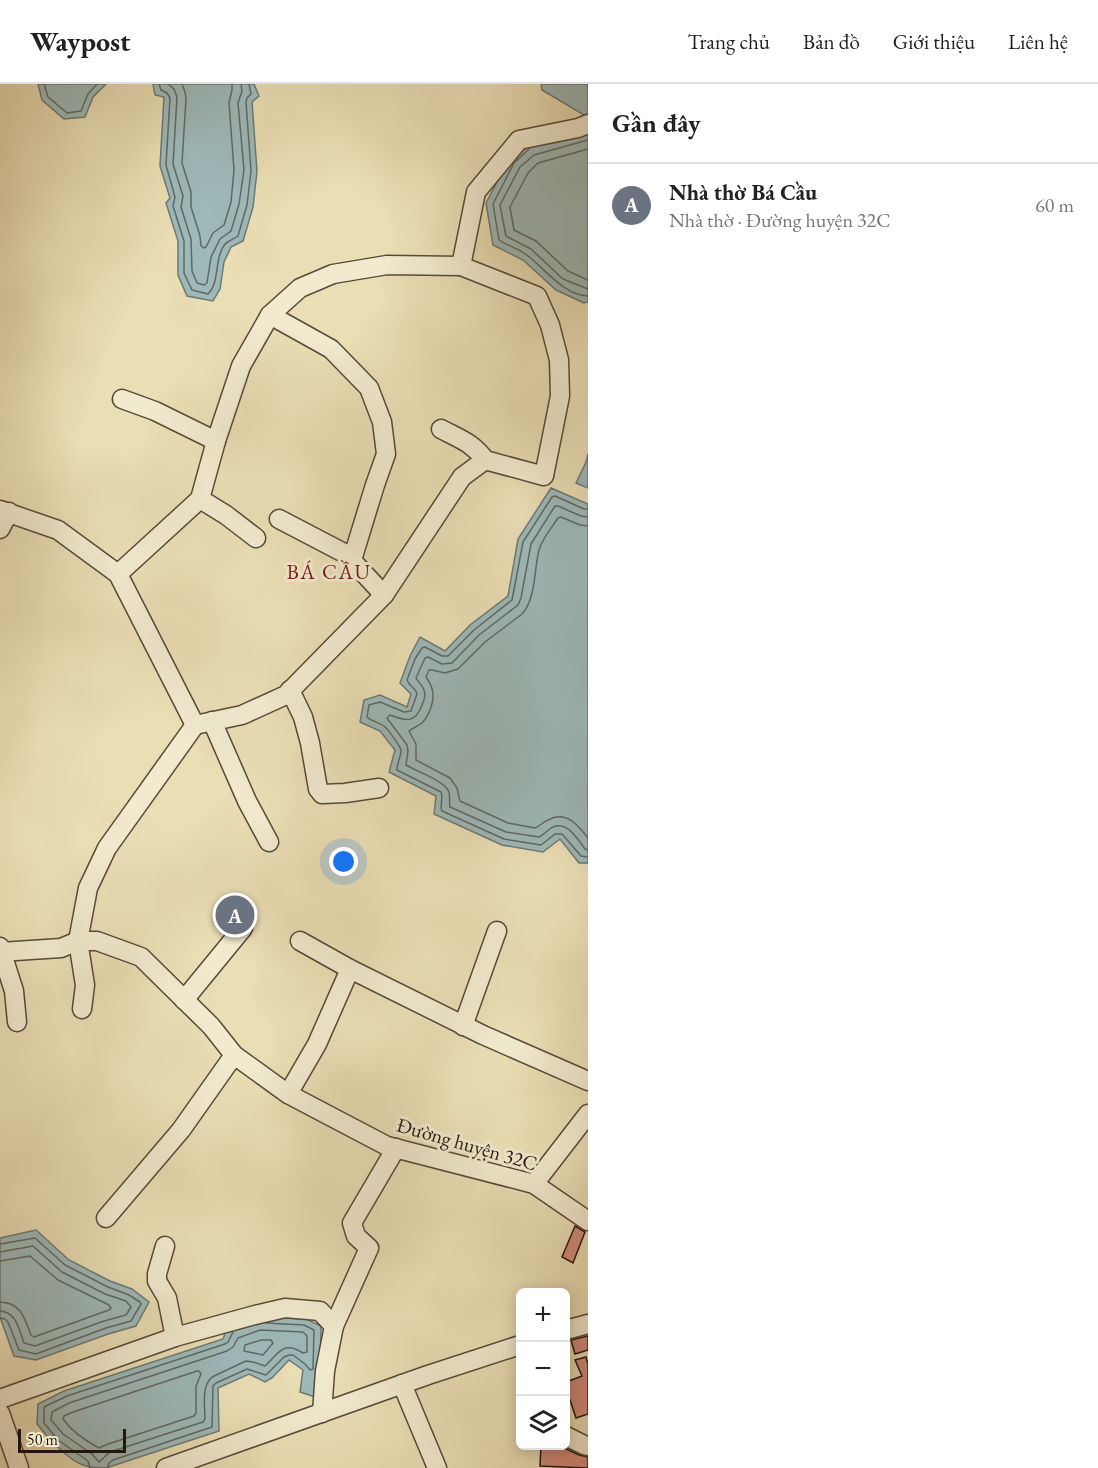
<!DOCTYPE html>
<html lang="vi">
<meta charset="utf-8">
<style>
:root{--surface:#fff;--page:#f2f2f2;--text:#222;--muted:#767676;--line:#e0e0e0;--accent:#0f766e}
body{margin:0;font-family:"EB Garamond",serif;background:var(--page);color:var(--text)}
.controls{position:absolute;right:18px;bottom:18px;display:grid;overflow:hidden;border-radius:9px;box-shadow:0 3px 15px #0003}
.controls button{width:54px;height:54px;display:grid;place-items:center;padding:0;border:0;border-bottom:2px solid var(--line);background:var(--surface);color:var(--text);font:30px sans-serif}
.scale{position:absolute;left:18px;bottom:15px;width:108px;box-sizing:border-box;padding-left:6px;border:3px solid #24180e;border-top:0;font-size:16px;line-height:21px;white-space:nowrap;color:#24180e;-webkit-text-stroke:4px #f1eacf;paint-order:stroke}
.you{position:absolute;left:344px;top:778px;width:21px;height:21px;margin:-15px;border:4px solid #fff;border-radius:50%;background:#1a73e8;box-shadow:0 0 0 9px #1a73e833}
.badge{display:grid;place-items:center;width:39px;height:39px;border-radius:50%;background:var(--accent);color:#fff;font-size:20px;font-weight:700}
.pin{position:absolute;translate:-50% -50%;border:3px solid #fff;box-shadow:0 2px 6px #0006}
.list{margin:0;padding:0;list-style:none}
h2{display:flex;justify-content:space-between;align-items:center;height:78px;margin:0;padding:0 24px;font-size:26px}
h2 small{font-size:20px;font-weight:400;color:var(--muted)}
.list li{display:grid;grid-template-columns:39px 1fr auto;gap:18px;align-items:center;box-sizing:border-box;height:84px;padding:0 24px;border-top:2px solid var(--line)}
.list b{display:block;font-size:22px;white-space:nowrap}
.list p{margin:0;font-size:20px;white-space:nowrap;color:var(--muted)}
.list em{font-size:20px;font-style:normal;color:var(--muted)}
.icon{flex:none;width:33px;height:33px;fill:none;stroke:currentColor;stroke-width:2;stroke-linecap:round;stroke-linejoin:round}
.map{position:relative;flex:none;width:588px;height:1384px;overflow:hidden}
header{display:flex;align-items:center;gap:36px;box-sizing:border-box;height:84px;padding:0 30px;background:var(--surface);border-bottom:2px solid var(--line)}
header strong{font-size:28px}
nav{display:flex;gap:33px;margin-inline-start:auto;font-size:21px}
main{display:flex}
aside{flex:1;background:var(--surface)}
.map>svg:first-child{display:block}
.water{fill:#9db9b9;stroke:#6d7975;stroke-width:1.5}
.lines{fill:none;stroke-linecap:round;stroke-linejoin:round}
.shore{stroke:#606864;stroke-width:1.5}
.building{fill:#d28b7b;stroke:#24180e;stroke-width:1.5}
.minor-casing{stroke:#564a38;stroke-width:21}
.minor{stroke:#f1eacf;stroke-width:18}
.labels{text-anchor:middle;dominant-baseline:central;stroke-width:6;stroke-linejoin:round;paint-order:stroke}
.street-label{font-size:20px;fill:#24180e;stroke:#f1eacf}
.neighbourhood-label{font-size:21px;letter-spacing:1.5px;fill:#7a1f14;stroke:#f1eacf}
</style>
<header>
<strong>Waypost</strong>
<nav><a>Trang chủ</a><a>Bản đồ</a><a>Giới thiệu</a><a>Liên hệ</a></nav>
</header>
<main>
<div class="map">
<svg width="588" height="1384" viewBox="0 0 588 1384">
<rect width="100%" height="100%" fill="#eadeb5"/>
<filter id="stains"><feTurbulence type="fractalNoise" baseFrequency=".00333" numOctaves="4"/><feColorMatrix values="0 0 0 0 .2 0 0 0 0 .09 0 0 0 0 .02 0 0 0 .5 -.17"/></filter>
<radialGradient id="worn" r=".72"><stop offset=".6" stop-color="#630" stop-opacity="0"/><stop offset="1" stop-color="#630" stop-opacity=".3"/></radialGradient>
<g class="water">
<polygon points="38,0 106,0 93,13 85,33 64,35 42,16"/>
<polygon points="153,0 254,0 259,12 252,18 257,87 253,123 243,157 231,163 224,178 220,205 213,217 187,212 178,191 178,157 166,119 170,114 160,82 164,13 155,11"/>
<polygon points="541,0 588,0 588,30 584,31 542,6"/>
<polygon points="588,42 588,218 584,219 556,206 523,176 493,161 486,119 509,75 526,59"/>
<polygon points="588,370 588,404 576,399 586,378"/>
<polygon points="551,404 588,420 588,779 579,779 560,755 543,768 502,761 434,730 436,712 389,688 395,666 380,647 360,638 364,616 380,611 407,623 411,610 400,599 410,572 420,553 445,567 470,541 508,512 518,455"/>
<polygon points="36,1146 69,1176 110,1197 132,1205 149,1218 136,1242 108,1250 36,1276 14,1272 0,1233 0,1154"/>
<path d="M258 1233 306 1235 321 1242 320 1297 315 1313 300 1308 303 1286 289 1276 272 1294 265 1298 249 1290 218 1304 219 1347 106 1384C99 1384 90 1384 83 1381 68 1376 47 1353 37 1340L38 1320 64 1307 223 1255 227 1244Z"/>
</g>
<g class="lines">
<g class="shore">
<polyline points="44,0 48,13 67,29 81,27 88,10 97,0"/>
<path d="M159 0 161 6 167 9 170 14 166 81 175 113 173 122 184 157V189L192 206 208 210C220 199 214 174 225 160 228 157 234 155 238 152L247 121 251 87 246 18 247 14 251 10 249 0"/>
<polyline points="168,0 174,5 177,13 173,80 183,112 181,123 191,155 192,187 197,199 204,201 207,199 211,173 220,155 231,147 239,120 244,86 238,19 242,7 241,0"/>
<polyline points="182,0 185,8 186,15 182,79 191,108 191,123 200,152 201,162 204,164 206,163 213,149 224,141 231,118 234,86 229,19 232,6 232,0"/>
<polyline points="588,56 534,71 520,83 500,121 506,152 531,165 563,195 588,205"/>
<path d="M529 65 514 79 493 120 499 156C508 162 520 165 528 172 546 186 564 211 588 212"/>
<polyline points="588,65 538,79 528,89 510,123 514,146 536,157 568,187 588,196"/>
<path d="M588 425H584L555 412 552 413 523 458 512 516 474 546 448 572H442L425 563 422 564 415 575 407 596C409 602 416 604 417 610L411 627 404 628 380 618 369 621 367 633C371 637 378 638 384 642 388 645 400 662 401 666 401 673 397 679 397 686L441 708C444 714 439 722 442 727L504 755 541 761 555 750H562L581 772 588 773"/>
<path d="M588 433 581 432 558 422H555L531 460 521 514 518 521 479 551 452 579 442 580 428 573 425 574 416 594C418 598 423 602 424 606 426 612 424 616 422 621 415 640 406 637 390 631L387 634 407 661 408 667 406 681C416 687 445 697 449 708 450 713 449 718 450 723L506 748 539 753C543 751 547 747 551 744 566 735 577 754 585 765L588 766"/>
<path d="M588 442 580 441 561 433 558 434C552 443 542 455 539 466 534 485 536 515 522 530L485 558 458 585 445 589 432 586H429L426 593C434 604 435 613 430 626 428 631 426 635 422 639 418 642 413 644 409 647L416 660V676L450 694 457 704 460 717 508 739 535 744C540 742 543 738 548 736 566 726 578 741 588 754"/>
<polyline points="0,1160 35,1154 65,1181 108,1203 129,1211 140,1218 141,1220 131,1237 106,1244 36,1270 19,1266 8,1238 5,1235 0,1234"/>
<path d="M0 1168 33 1162 62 1188 105 1210 126 1217 131 1223 126 1231 104 1237 35 1262 24 1259C19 1246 17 1228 0 1227"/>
<path d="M0 1177 30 1172 58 1196 109 1221 111 1224 109 1226 34 1253 31 1251C24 1234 22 1219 0 1218"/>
<path d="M260 1246 303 1248 307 1252V1268L303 1269C283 1256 279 1269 265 1282L253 1278 246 1277 212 1293C201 1303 205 1322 205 1335L203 1338 110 1368 99 1378 92 1370 63 1350 51 1336 52 1328 69 1319 227 1267 233 1263 238 1254Z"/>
<polygon points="261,1256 271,1256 273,1259 263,1271 244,1267 245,1261"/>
<path d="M197 1287H199L201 1290 196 1302V1329L194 1332 108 1360 99 1364C86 1357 72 1348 63 1335L64 1332 73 1328Z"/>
<polyline points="90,1384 88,1377 58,1356 44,1339 44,1323 67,1312 225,1260 228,1258 233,1248"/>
<polyline points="108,1384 109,1379 113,1376 212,1343 213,1302 216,1299 247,1285 266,1291 284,1273 289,1271 293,1271 305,1280 310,1286 313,1285 314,1246 304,1241 266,1239"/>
</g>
</g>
<g class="building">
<polygon points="239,811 254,823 245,833 240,833 235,836 226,847 216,839"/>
<polygon points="575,1142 585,1148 573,1179 562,1173"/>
<polygon points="588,1252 588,1266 575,1270 571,1256"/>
<polygon points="586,1273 588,1280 588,1330 576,1334 566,1304 566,1298 582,1292 575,1276"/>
<polygon points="541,1362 560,1362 579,1371 588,1373 588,1384 540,1382"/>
</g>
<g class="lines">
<defs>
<g id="minor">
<polyline points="461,182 476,108 519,56 578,44 588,40"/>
<polyline points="270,231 331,265 369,304 382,338 386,370 375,401 352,476"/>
<polyline points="122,315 155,327 216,357"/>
<path d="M441 345C460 355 473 359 485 376"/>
<polyline points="200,415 226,431 256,454"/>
<polyline points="0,426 58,446 118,490 195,641"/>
<polyline points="279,435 346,470 384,511"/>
<polyline points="0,445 9,428"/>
<polyline points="290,606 303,633 310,659 318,705 322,710 345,709 379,704"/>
<polyline points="212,637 247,717 269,758"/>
<polyline points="300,857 350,885 483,951 588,997"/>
<polyline points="0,863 14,907 17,938"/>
<polyline points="0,868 61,864 78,857 97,857 141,873 211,942 234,971 288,1010 387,1062 534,1100 588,1137"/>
<polyline points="184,916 243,844"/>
<polyline points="82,925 85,901 78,857 88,804 107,764 195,641 242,631 286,611 384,511 462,393 485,376 544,392 560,312 559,276 550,241 537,212 461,182 387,181 333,190 300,204 270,231 241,282 216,357 200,415 118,490"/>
<polyline points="463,942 497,847"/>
<polyline points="288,1010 317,960 350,885"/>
<polyline points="534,1100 588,1030"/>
<polyline points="106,1134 181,1046 234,971"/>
<polyline points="165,1162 157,1190 157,1197 167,1214 175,1253"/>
<polyline points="334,1242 369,1164 356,1152 352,1139 396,1064"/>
<polyline points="566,1246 588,1240"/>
<polyline points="402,1300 437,1384"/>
<polyline points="0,1315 175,1253 255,1231 285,1224 320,1227 334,1242 325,1287 322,1329"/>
<polyline points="0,1329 19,1384"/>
<polyline points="566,1352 584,1361 588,1362"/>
<polyline points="166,1384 428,1291 520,1261"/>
</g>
</defs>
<use href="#minor" class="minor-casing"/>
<use href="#minor" class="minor"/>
</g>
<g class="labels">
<g class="street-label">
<text transform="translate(467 1060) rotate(16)">Đường huyện 32C</text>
</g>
<g class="neighbourhood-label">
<text x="329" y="487">BÁ CẦU</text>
</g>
</g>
<rect width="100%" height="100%" filter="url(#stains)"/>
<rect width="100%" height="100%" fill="url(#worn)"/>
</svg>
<div class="controls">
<button>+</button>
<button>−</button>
<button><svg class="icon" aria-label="layers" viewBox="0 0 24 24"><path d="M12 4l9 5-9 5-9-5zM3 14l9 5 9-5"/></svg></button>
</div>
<div class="scale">50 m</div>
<div class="you"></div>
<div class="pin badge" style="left:235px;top:831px;background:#6b7280">A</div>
</div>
<aside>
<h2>Gần đây<small></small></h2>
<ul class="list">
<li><span class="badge" style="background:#6b7280">A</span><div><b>Nhà thờ Bá Cầu</b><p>Nhà thờ · Đường huyện 32C</p></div><em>60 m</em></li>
</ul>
</aside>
</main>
